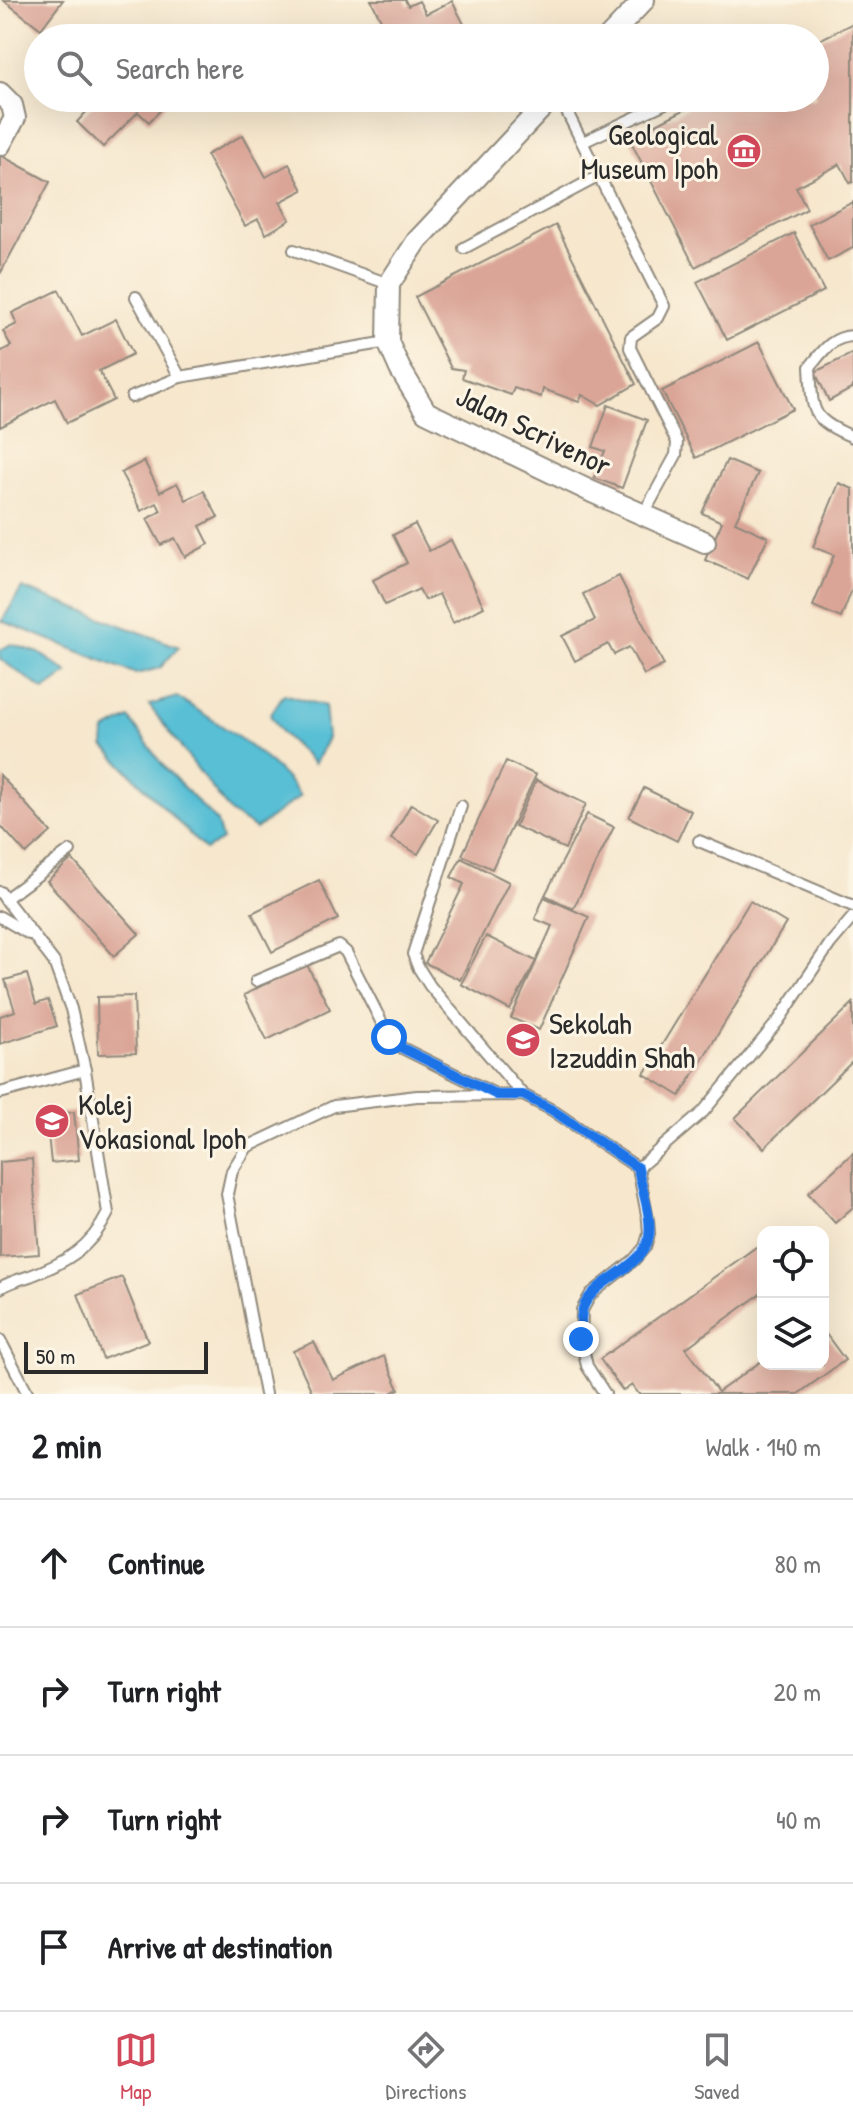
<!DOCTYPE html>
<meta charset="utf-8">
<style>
:root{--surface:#fff;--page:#f2f2f2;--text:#202124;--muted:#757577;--line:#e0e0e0;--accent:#d1495b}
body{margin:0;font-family:"Patrick Hand",sans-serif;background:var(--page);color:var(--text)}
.controls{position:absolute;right:24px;bottom:24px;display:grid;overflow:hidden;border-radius:16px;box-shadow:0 8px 32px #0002}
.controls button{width:72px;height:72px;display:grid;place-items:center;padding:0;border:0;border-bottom:2px solid var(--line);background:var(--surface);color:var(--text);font:40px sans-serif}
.scale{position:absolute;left:24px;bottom:20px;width:184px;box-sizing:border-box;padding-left:8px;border:4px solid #2b2b2b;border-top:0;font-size:22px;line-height:28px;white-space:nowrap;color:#2b2b2b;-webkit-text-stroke:6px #fcf5e5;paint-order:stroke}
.stop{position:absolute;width:24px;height:24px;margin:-18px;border:6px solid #1a73e8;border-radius:50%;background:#fff}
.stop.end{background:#1a73e8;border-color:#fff;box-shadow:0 2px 8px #0008}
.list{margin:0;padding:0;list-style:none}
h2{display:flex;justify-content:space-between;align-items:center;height:104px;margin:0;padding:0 32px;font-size:34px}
h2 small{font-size:26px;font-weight:400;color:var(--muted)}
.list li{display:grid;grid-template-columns:52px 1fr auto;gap:24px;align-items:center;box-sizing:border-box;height:128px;padding:0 32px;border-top:2px solid var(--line)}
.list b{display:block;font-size:30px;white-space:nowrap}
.list em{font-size:26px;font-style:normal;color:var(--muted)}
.icon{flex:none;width:44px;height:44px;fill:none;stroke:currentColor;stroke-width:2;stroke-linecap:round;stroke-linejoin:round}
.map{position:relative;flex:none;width:853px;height:1394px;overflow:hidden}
.search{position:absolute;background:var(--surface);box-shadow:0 8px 32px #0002;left:24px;right:24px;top:24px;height:88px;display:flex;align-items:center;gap:20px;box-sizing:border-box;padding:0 28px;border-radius:44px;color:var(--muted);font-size:30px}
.sheet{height:616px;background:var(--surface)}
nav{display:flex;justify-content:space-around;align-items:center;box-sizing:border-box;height:112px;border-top:2px solid var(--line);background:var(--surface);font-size:22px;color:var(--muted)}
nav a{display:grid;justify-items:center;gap:4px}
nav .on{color:var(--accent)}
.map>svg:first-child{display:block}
.water{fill:#58bfd5;stroke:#427580;stroke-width:2}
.building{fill:#daa597}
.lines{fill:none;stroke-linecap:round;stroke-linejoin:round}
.service-casing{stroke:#90897c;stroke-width:14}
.minor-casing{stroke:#90897c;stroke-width:24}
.service{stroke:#fff;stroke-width:10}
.minor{stroke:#fff;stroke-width:20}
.route{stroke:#1a73e8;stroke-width:10}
.labels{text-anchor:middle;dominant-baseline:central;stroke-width:6;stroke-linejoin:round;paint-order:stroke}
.poi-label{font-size:30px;fill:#2b2b2b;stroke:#fcf5e5;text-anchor:start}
.street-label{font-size:30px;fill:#2b2b2b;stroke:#fcf5e5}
</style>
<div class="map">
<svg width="853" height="1394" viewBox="0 0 853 1394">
<rect width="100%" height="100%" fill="#fcf5e5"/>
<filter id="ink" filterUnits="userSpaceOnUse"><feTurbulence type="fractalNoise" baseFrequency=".0125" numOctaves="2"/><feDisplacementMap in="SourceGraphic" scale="16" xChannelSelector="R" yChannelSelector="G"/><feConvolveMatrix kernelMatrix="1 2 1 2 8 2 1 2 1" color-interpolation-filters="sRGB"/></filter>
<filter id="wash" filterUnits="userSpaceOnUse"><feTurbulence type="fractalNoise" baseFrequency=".006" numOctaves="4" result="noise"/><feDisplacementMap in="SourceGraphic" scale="32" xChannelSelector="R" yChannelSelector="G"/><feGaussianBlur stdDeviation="1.8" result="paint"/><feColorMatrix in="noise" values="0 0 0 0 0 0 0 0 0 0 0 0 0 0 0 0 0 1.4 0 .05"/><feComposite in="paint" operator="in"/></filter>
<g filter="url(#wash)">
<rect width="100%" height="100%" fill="#f6e7cd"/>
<g class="water">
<polygon points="22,588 179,647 160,668 136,674 2,621"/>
<polygon points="11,644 39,653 68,673 44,690 0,659 0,650"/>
<polygon points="284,694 325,706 328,738 314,764 282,733 270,715"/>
<path d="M177 697C214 720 276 759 300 796L256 829 231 813 149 705Z"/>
<polygon points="129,718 165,768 217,822 222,840 205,850 104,746 105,731"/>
</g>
<g id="blocks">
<g class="building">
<polygon points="3,0 63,0 41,29"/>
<polygon points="371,0 405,0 408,6 419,1 426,14 452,1 464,24 437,38 389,38 406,29 403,22 386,30"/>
<polygon points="853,23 853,182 850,183 840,164 796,187 807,209 695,267 629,138 707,98 815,98 815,42"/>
<polygon points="99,98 169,98 170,100 149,122 138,112 103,147 77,122"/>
<polygon points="243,135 266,177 289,164 303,190 280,202 290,220 266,234 258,219 245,226 206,155"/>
<polygon points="0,155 50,182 0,274"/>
<polygon points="853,202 853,248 828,261 809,224"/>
<polygon points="556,225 636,384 600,405 582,395 579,402 543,389 541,397 514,388 511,395 462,378 464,370 451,368 415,297"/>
<polygon points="794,233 824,291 727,340 697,282"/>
<polygon points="59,290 82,336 116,319 133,354 99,371 114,400 67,423 55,399 0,427 0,352 11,346 3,331 17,324 12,313"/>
<polygon points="759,342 793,409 696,458 662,391"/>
<polygon points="853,353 853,388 829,401 815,372"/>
<polygon points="608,405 647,420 622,488 594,478 605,451 593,447"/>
<polygon points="727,460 758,473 735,522 768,537 748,579 705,560 722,522 702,513"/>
<polygon points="144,461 160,492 177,483 186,500 204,491 218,517 200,526 209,544 185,557 175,538 161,545 147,519 161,511 157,503 141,511 121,473"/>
<polygon points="839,483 853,489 853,587 841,618 813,606 834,555 813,547"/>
<polygon points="415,524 429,551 451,540 484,607 453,623 439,594 425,600 419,589 385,605 373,580 407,563 393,535"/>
<polygon points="619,576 664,665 644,675 629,647 614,655 608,644 575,661 562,636 595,620 583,594"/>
<polygon points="506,761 536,775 492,869 462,855"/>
<polygon points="0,775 51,832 26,854 0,825"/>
<polygon points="536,780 586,804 565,849 515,826"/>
<polygon points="644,788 691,811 677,841 629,817"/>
<polygon points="411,804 438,820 418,854 391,839"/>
<polygon points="587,814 614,827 573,909 545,895"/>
<polygon points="461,858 509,882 460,980 425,963 464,884 451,877"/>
<polygon points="72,859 139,934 114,956 47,881"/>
<polygon points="319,880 338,919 272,952 252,913"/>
<polygon points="544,897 589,917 539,1030 511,1018 552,926 535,919"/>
<polygon points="750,901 786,923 680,1096 644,1074"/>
<polygon points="486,936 536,961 510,1010 461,984"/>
<polygon points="306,963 330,1009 267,1040 244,995"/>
<polygon points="27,974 36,1004 48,1000 57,1026 0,1044 0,1016 15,1011 5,980"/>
<polygon points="134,996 136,1053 98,1054 97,997"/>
<polygon points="853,1003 853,1061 764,1148 735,1118"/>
<polygon points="74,1112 79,1160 51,1163 46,1115"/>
<polygon points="853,1153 853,1207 835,1223 808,1193"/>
<polygon points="32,1159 39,1254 0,1257 0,1162"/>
<polygon points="759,1245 763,1251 763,1292 686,1348 718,1392 763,1360 763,1364 823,1364 823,1330 845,1360 798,1394 639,1394 632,1385 623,1391 600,1359"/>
<polygon points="122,1277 148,1341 103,1359 78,1294"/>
<polygon points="314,1342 333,1380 384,1356 399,1389 389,1394 313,1394 293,1351"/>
</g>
</g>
</g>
<g filter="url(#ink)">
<use href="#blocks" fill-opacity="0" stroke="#90897c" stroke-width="2"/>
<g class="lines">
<defs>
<g id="service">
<polyline points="560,98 664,306 658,318 631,337 630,348 677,442 676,455 643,515"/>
<polyline points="583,142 676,98"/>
<polyline points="464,248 599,176"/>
<polyline points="294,250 389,284"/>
<polyline points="136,297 180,377 388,342"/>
<path d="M853 336C831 337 823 351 810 367 813 412 809 418 853 437"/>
<polyline points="132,397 180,377"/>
<polyline points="461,806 413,954 418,967 430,986 523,1095"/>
<polyline points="699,841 853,906"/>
<path d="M0 892 54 962 71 1009 85 1070 108 1213C91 1248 65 1263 30 1276 20 1279 9 1282 0 1288"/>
<polyline points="5,899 70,851"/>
<polyline points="0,917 29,934"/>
<polyline points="256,981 339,946 346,952 389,1037 400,1047 493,1093"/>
<polyline points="0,1093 85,1070"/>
<polyline points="638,1168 703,1112 779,1020 830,944 853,917"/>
<polyline points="0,1340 28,1394"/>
<polyline points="265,1394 227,1194 232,1171 247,1147 334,1106 417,1096 523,1095 552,1110 638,1168 648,1220 649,1234 645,1247 634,1260 591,1294 582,1310 581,1339 587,1366 605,1394"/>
</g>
<g id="minor">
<polyline points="608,38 644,0"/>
<polyline points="0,93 12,105 15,118 0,145"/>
<polyline points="551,98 417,241 389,284 388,342 400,369 426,412 592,492 705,542"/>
</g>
</defs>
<use href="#service" class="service-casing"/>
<use href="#minor" class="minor-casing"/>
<use href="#service" class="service"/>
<use href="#minor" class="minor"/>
</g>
</g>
<g class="lines" filter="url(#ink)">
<path class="route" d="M389 1037 400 1047 497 1095H523L552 1110 638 1168C641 1188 652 1215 649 1236 643 1270 595 1277 583 1308 580 1317 581 1329 581 1339"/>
</g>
<defs>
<symbol id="museum-disc" viewBox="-11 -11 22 22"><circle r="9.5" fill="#d1495b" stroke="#fcf5e5"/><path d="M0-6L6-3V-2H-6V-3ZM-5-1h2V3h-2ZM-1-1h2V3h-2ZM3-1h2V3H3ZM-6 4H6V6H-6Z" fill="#fff"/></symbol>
<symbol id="school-disc" viewBox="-11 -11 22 22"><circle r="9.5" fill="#d1495b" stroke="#fcf5e5"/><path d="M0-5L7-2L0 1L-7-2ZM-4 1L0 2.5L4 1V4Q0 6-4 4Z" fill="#fff"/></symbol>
</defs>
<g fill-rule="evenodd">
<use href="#museum-disc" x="724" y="131" width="40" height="40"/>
<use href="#school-disc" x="503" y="1020" width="40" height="40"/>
<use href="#school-disc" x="32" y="1101" width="40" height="40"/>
</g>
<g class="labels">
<g class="poi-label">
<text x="718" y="134" text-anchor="end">Geological<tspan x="718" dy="34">Museum Ipoh</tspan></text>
<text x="549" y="1023">Sekolah<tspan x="549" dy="34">Izzuddin Shah</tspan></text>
<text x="78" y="1104">Kolej<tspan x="78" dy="34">Vokasional Ipoh</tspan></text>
</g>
<g class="street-label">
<text transform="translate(534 430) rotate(26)">Jalan Scrivenor</text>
</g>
</g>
</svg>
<div class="controls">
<button><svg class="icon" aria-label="locate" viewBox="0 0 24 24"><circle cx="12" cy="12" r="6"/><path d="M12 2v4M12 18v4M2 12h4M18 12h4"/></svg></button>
<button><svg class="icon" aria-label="layers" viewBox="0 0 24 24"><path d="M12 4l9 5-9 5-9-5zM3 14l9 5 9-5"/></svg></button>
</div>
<div class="scale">50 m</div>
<div class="stop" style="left:389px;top:1037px"></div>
<div class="stop end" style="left:581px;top:1339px"></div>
<div class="search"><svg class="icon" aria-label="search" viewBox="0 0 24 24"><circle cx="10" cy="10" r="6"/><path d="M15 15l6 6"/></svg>Search here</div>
</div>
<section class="sheet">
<h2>2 min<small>Walk · 140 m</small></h2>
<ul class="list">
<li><svg class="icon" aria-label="ahead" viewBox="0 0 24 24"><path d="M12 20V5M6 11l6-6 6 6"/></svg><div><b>Continue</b></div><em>80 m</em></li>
<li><svg class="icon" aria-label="right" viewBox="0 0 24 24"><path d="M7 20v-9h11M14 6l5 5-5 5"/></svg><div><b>Turn right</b></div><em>20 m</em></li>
<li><svg class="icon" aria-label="right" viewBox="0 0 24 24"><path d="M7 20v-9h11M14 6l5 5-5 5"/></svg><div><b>Turn right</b></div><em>40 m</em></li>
<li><svg class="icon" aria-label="arrive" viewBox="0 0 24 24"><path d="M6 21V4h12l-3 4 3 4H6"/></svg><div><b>Arrive at destination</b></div></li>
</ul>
</section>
<nav>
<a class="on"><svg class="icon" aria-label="map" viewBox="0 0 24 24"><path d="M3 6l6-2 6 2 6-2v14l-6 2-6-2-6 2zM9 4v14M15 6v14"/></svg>Map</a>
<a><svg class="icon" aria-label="directions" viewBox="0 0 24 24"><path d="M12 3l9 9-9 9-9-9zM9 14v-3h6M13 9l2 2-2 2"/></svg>Directions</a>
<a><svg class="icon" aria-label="saved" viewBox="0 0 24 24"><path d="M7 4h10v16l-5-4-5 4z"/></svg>Saved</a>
</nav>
